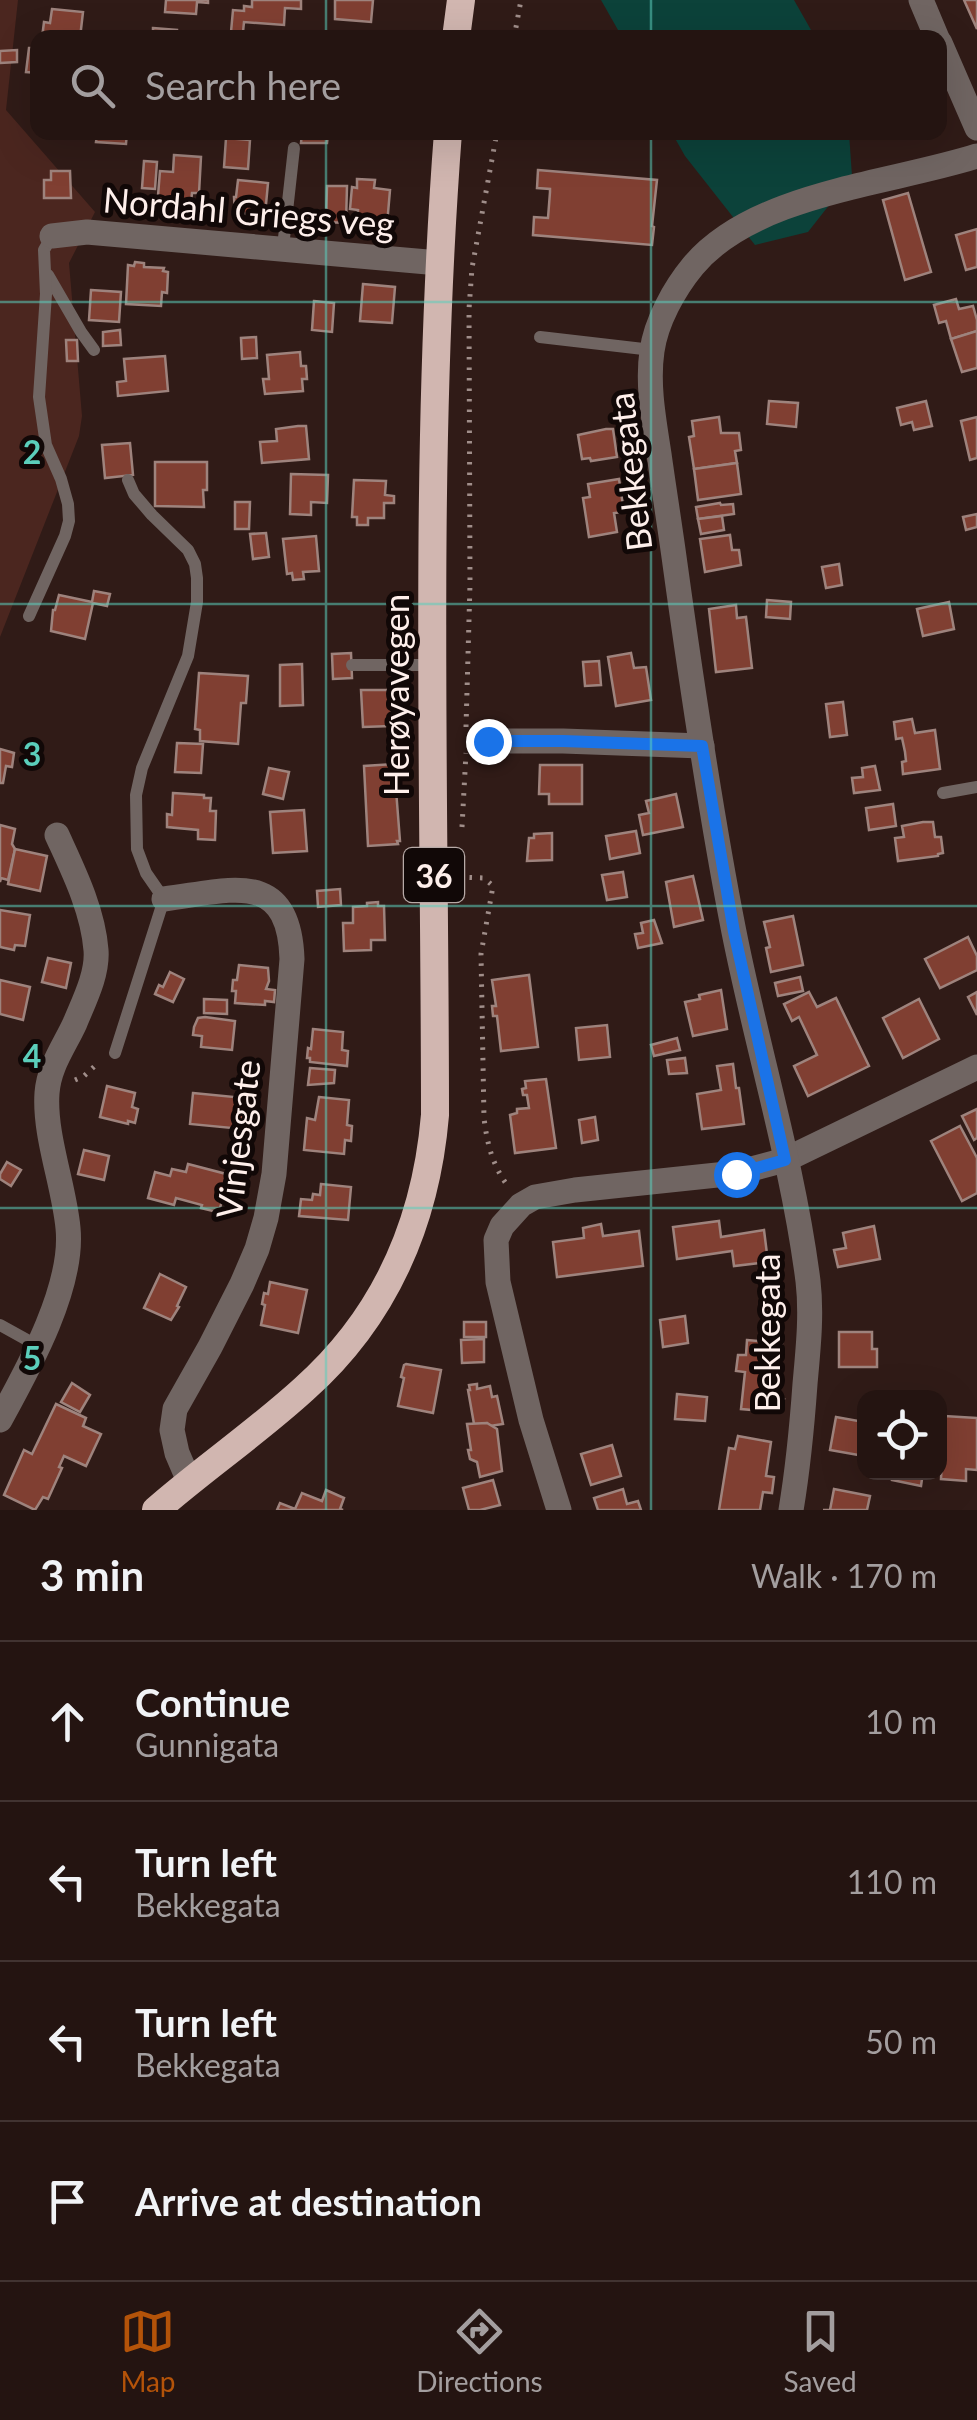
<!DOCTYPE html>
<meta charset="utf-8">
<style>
:root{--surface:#241411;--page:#2c1d1a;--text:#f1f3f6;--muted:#a39e9f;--line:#413331;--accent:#b45309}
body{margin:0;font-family:Lato,sans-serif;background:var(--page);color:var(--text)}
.controls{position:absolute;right:30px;bottom:30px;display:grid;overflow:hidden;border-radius:20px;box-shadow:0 10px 40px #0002}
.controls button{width:90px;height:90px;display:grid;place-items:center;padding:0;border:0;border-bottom:2px solid var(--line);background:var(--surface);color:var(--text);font:50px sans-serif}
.stop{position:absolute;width:30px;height:30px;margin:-22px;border:8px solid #1a73e8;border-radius:50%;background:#fff}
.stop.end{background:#1a73e8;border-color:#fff;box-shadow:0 2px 10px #0008}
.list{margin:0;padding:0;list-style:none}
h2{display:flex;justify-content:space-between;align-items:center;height:130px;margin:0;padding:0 40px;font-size:42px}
h2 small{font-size:32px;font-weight:400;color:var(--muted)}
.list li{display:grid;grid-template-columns:65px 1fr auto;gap:30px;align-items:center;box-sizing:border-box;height:160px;padding:0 40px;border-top:2px solid var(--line)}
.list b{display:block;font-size:38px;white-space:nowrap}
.list p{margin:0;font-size:32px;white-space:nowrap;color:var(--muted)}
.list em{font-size:32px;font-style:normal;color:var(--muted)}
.icon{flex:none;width:55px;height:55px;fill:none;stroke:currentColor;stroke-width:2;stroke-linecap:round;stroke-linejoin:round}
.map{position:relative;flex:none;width:977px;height:1510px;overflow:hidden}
.search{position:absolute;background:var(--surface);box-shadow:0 10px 40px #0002;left:30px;right:30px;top:30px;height:110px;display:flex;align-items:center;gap:25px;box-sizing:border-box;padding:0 35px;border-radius:20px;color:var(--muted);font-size:38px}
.sheet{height:770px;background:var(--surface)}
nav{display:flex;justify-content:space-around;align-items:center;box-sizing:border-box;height:140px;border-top:2px solid var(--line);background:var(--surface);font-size:28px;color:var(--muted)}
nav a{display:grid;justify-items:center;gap:5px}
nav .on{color:var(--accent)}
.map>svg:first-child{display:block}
.green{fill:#4b261f}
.water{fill:#0c423a}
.building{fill:#803f32;stroke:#9e837d;stroke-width:2.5}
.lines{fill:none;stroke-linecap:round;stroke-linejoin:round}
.path{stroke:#a08e8a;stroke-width:5;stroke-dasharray:2.5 8;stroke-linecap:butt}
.service{stroke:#706562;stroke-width:12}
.minor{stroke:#706562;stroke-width:25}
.trunk{stroke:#d1b6b0;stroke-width:28}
.route{stroke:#1a73e8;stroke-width:12}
.grid{fill:none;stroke:#5bcebb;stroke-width:2.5;stroke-opacity:0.55}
.labels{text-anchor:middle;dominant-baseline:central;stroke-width:10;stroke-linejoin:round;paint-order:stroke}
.shield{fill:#110807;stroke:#b7aaa7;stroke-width:2.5}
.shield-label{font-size:32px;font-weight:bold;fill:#feefeb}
.street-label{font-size:35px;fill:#feefeb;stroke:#110807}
.grid-label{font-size:32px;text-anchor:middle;font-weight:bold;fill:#5bcebb;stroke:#110807;stroke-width:10;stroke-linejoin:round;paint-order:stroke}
</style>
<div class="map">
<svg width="977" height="1510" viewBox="0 0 977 1510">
<rect width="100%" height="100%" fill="#301b17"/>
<polygon class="green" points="0,0 18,0 6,110 95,212 69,263 82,416 79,436 0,637"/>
<g class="water">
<polygon points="601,0 794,0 815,37 622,37"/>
<polygon points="672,133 849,133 852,176 808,232 755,245 685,156"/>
</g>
<g class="building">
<polygon points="166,0 208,0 208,3 197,2 196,14 165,12"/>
<polygon points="252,0 301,0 301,9 285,8 284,25 244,22 243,32 231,32 233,10 244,11 244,6 252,7"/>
<polygon points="335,0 373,0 371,22 335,19"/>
<polygon points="964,0 977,0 977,29"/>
<polygon points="52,9 83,12 80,38 42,38 44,22 50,23"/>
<polygon points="153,28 177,30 177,38 153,38"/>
<polygon points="29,48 38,48 38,73 26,72"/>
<polygon points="17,50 17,62 0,63 0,51"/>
<polygon points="90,132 127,132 126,144 96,142 97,135 90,135"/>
<polygon points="302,132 328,134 327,143 301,143"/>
<polygon points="226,138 250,140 248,169 224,167"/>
<polygon points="174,155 201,157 199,193 192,193 190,211 157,208 160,171 173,172"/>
<polygon points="144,161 157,162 155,189 142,188"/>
<polygon points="538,170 657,180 652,226 654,227 652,245 533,235 534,217 548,218 550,192 550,189 537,188"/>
<polygon points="51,171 70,171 71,198 44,198 44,180 51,180"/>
<polygon points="357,179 375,180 374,188 390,190 387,225 357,222 358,210 350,209 352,187 357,188"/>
<polygon points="238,180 268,183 265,215 235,213 234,197 236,197"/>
<polygon points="327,186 347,186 346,223 326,222"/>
<polygon points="908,193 931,272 905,280 883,200"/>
<polygon points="977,229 977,267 966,270 956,235"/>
<polygon points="135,262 144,263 144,267 164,268 163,271 168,272 167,293 162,292 161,306 126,304 128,265 134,266"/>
<polygon points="363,284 395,287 392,323 360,321"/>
<polygon points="91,290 121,292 119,322 89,320"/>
<polygon points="956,299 959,309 973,306 977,320 977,331 951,339 946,321 939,323 934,305"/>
<polygon points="314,301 334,303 332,332 312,330"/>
<polygon points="120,330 121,345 103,346 103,332"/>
<polygon points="977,331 977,368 962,372 951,339"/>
<polygon points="256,337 257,358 242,359 241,338"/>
<polygon points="66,340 77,340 78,361 67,361"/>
<polygon points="300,352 301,366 306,366 307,379 302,379 303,391 265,394 263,379 269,379 267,355"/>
<polygon points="165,356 168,391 118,396 117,382 126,381 124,359"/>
<polygon points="769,401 798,403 796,427 767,424"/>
<polygon points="926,401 932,426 914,430 912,422 901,425 897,408"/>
<polygon points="719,417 721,433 739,433 741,450 735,451 737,463 694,469 689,437 694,436 692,421"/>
<polygon points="977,417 977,458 970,460 961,421"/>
<polygon points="298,426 306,426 309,459 262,463 260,442 277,441 276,429"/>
<polygon points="606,429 613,429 617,457 591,461 590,458 582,459 578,435"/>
<polygon points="130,443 133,475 105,478 102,445"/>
<polygon points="155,462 207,462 207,490 203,490 204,507 155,506"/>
<polygon points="737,463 741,494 698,500 694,469"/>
<polygon points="291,474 328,475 327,503 311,502 311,515 290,514"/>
<polygon points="619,479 624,512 614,513 617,532 589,537 583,498 590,497 588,484"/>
<polygon points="354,480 386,481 385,495 394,496 394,503 384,503 384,518 368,518 368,525 357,525 357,517 352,517"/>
<polygon points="235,502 250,502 249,529 235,529"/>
<polygon points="720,503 721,505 733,504 734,514 698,519 696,507"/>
<polygon points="977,514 977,527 966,530 963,517"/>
<polygon points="722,516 724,530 701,534 698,519"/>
<polygon points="266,533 269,557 253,559 250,534"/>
<polygon points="730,535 732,550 739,550 741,565 705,572 700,539"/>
<polygon points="316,536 319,571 303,572 304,579 293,580 292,573 287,574 283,539"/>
<polygon points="839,564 842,585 826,588 822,567"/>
<polygon points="94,591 110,594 107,606 93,603 85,639 51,631 53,610 55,610 59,595 92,602"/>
<polygon points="767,600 791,602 790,619 766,617"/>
<polygon points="949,602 954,629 923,636 917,609"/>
<polygon points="736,605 737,618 746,617 752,668 716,672 709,609"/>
<polygon points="351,653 352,678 333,679 332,654"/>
<polygon points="631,653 634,668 646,667 651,700 616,706 608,657"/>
<polygon points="599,661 601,685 585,686 583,662"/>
<polygon points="302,664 303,705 280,706 280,665"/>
<polygon points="199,673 248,676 246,703 241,703 238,744 200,741 200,730 195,729"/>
<polygon points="361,690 389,690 389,708 392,708 391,726 363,727"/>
<polygon points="843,702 847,735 830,737 826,704"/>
<polygon points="912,719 915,733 935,730 940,769 903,774 902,762 906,761 905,752 902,738 896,739 894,722"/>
<polygon points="177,743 203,744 201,773 175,772"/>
<polygon points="0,749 14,753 12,767 6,766 3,783 0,783"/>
<polygon points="394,764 400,841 397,841 398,844 368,846 364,766"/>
<polygon points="540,765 582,765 582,804 549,804 549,794 539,794"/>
<polygon points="875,766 880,790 854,793 852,778 863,777 862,768"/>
<polygon points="269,768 289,772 283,799 263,794"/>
<polygon points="173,793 204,795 204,798 211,798 210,811 216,811 215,840 198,839 198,830 167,827 167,814 172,815"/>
<polygon points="676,794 683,827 643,835 639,815 649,813 646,801"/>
<polygon points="893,804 896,826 869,830 866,808"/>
<polygon points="304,810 307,851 273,853 270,812"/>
<polygon points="923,822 933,822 935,837 941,837 943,853 938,854 938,856 898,861 895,838 904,837 902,826"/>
<polygon points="0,825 15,829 12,844 15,849 8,880 1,878 0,882"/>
<polygon points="636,831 640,853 610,859 606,836"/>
<polygon points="552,833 552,860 527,861 529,838 534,838 534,834"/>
<polygon points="15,849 47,856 40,891 8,884"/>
<polygon points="623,872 627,897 607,900 602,875"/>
<polygon points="693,876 703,920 674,927 666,882"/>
<polygon points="340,889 341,905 318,907 317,891"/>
<polygon points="378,902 378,906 384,906 385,940 371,940 371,950 344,951 343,923 353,923 353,907 367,906 367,903"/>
<polygon points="0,910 30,915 25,946 15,945 14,950 0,947"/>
<polygon points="793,916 803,965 771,972 766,948 770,947 764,922"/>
<polygon points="654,920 662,943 638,948 635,934 643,933 641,923"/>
<polygon points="968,937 977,956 977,970 940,988 925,959"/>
<polygon points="48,958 71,963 66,988 42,982"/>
<polygon points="239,965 268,968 269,981 266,989 275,990 274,1002 265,1001 265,1005 235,1003 236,991 232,991 233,980 237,980"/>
<polygon points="170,972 184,979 173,1002 155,994 159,985 163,987"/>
<polygon points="529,975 538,1047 501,1051 497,1016 493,1016 492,1006 496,1006 492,980"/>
<polygon points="800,977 803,991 778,996 775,983"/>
<polygon points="0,980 30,987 23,1020 0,1014"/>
<polygon points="721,990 727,1029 693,1036 685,1002 700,999 699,995"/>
<polygon points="809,992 817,1007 836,998 869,1066 808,1096 794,1066 817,1055 799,1017 792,1021 784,1004"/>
<polygon points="977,992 977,1015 968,997"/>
<polygon points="204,999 227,1000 227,1014 204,1013"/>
<polygon points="919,999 939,1039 903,1058 883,1018"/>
<polygon points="205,1017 235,1021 232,1050 201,1047 202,1036 193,1035 194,1027 198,1018"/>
<polygon points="607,1025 610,1057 579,1060 576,1028"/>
<polygon points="313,1029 343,1032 342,1050 348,1051 347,1066 310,1062 310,1058 307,1058 308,1048 311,1049"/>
<polygon points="677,1038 680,1050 654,1056 651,1045"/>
<polygon points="685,1058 687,1073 669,1074 667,1060"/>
<polygon points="733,1064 736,1088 739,1088 744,1124 702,1129 697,1094 721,1090 717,1066"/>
<polygon points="310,1068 335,1070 334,1083 308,1085"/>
<polygon points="546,1079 556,1148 515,1153 510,1115 517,1113 517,1109 529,1108 527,1095 523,1095 522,1089 526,1088 525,1081"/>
<polygon points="107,1086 135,1093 132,1107 138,1109 135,1123 128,1121 128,1124 100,1117"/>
<polygon points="193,1093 245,1098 242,1129 190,1124"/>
<polygon points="319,1097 349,1100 347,1125 352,1126 351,1141 345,1140 344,1154 304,1150 307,1118 315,1120"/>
<polygon points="977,1109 977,1138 974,1140 962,1116"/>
<polygon points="595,1117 598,1140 582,1143 579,1120"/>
<polygon points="960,1126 977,1158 977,1193 962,1201 931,1141"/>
<polygon points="84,1150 109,1156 104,1180 78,1174"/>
<polygon points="7,1162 21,1170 11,1186 0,1179 0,1174"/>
<polygon points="188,1164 230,1175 219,1211 217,1212 201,1208 202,1205 176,1198 174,1205 148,1198 155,1172 170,1176 172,1169 186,1172"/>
<polygon points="321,1184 351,1187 348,1220 299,1216 301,1199 312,1200 313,1194 320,1195"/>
<polygon points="719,1221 721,1237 764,1230 768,1262 734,1266 732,1251 677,1259 673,1227"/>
<polygon points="601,1224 603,1236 639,1231 643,1266 557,1277 553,1242 584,1238 583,1228"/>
<polygon points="874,1226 880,1259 838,1267 834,1250 846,1248 843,1233"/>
<polygon points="160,1274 186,1287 177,1306 179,1307 171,1320 144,1308"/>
<polygon points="270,1282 307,1290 298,1333 261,1325 265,1305 262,1304 264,1293 268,1294"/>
<polygon points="685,1316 688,1343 663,1347 660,1320"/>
<rect x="464" y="1322" width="22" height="15"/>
<polygon points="839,1332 872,1332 872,1349 877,1349 877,1367 839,1367"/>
<polygon points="484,1339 484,1362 462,1363 461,1340"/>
<polygon points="747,1340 782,1343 777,1398 784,1399 782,1410 776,1410 776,1412 741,1409 745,1372 736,1371 738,1355 746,1355"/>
<polygon points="406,1364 441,1370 433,1413 398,1406 404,1378 401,1377 404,1365"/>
<polygon points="72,1383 90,1395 80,1412 61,1402"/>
<polygon points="477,1384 477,1389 490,1386 492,1397 497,1396 503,1424 490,1426 487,1423 477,1425 474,1424 468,1390 470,1390 469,1385"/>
<polygon points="677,1394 707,1397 705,1421 675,1419"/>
<polygon points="56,1404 86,1418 83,1426 101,1434 86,1466 64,1456 59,1467 62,1468 48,1499 43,1497 35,1510 4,1495 24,1450 32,1454"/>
<polygon points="944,1416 977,1418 977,1470 966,1469 966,1481 941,1479"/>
<polygon points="836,1417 864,1422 864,1456 830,1450"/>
<polygon points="487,1423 497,1429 502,1471 480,1477 477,1462 470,1459 468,1450 471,1450 467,1424"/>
<polygon points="738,1436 771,1442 766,1476 774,1477 772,1493 763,1492 760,1510 719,1510 729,1448 735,1449"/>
<polygon points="612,1445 621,1476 591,1485 581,1454"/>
<polygon points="893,1472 923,1472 921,1486 892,1480"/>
<polygon points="493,1480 500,1505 480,1510 469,1510 463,1488"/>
<polygon points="623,1489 627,1504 638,1501 641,1510 598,1510 594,1498"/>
<polygon points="834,1489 870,1496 867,1510 823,1510 830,1510"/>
<polygon points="326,1490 344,1498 340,1509 343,1510 277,1510 280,1503 295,1509 302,1493 322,1501"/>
</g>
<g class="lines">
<g class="path">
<polyline points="514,38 521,0"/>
<polyline points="466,727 470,584 469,309 472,268 497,132"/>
<polyline points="462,827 466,753"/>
<path d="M459 877 484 878 493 886 481 954 484 1118C487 1143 492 1164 507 1185"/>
<polyline points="75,1080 84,1076 98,1063"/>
</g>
<g class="service">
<polyline points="283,247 294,148"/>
<polyline points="48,275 81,332 94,350"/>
<polyline points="540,337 652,350"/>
<polyline points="29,616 65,536 69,521 68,504 61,479 46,445 39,397 46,294 44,250 52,236"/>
<polyline points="352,665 432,665"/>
<polyline points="943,793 977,787"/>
<polyline points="115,1053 164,899 146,873 137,849 136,795 142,768 188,656 197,602 197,578 195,564 188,550 152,515 134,494 128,480"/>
<polyline points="0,1325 38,1346"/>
</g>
<g class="minor">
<polyline points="921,0 937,38"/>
<polyline points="940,43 977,128"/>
<polyline points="52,236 87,232 439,263"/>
<polyline points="488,741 563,741 702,746"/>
<path d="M164 899C229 891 289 867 292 959L274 1174 266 1218 257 1249 242 1284 210 1347 175 1409 172 1430 177 1453 189 1481"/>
<path d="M0 1420C28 1369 74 1287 68 1228 64 1185 44 1135 47 1093 49 1066 64 1047 75 1023 84 1001 98 974 96 950 93 910 73 870 57 835"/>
<polyline points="559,1510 531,1420 498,1282 496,1240 502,1226 521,1205 535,1197 575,1190 736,1173 785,1160 977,1067"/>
<path d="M791 1510C798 1468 802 1426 805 1384 808 1350 812 1315 808 1281 793 1163 757 1048 734 932 710 810 692 687 675 564 670 527 664 490 659 454 654 421 647 385 652 351 656 322 674 289 693 266 754 193 890 184 977 156"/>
</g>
<g class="trunk">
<polyline points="456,38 461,0"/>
<path d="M156 1510C204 1468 257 1432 304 1389 385 1317 426 1222 435 1115 435 787 423 459 448 132"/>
</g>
</g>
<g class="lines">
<polyline class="route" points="488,741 563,741 702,746 734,932 785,1160 736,1174"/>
</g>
<path class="grid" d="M326 0V38M651 0V38M326 132V1510M651 132V1510M0 302H977M0 604H977M0 906H977M0 1208H977"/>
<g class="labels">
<rect class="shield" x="404" y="848" width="60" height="54" rx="8"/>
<g class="shield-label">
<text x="434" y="875">36</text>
</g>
<g class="street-label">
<text transform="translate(249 211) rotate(5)">Nordahl Griegs veg</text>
<text transform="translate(629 472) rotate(-97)">Bekkegata</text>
<text transform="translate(395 695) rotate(-90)">Herøyavegen</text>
<text transform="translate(237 1139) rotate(-83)">Vinjesgate</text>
<text transform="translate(766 1333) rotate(-90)">Bekkegata</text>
</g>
</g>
<g class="grid-label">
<text x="32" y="464">2</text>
<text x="32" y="766">3</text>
<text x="32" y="1068">4</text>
<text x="32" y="1370">5</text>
</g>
</svg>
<div class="controls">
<button><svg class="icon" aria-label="locate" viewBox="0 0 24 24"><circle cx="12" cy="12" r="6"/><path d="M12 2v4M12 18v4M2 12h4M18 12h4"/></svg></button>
</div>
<div class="stop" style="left:736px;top:1174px"></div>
<div class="stop end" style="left:488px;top:741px"></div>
<div class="search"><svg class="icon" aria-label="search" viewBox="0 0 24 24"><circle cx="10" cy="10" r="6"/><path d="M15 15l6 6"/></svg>Search here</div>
</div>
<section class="sheet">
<h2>3 min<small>Walk · 170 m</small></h2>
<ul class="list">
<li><svg class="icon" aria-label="ahead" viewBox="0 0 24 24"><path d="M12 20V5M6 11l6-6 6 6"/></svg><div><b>Continue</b><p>Gunnigata</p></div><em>10 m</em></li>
<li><svg class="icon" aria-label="left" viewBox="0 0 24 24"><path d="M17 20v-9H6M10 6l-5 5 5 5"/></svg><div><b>Turn left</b><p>Bekkegata</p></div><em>110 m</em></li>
<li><svg class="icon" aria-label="left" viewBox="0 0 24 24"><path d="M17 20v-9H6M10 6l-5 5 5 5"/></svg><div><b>Turn left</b><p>Bekkegata</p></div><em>50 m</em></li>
<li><svg class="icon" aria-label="arrive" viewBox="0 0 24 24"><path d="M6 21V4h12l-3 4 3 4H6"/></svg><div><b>Arrive at destination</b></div></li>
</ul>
</section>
<nav>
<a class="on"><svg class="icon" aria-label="map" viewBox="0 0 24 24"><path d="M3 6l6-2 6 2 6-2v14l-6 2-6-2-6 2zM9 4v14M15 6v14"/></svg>Map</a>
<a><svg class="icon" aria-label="directions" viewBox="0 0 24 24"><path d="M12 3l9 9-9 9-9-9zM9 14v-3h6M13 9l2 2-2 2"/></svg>Directions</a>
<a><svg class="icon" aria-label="saved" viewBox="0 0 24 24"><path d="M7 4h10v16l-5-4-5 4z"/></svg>Saved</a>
</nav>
